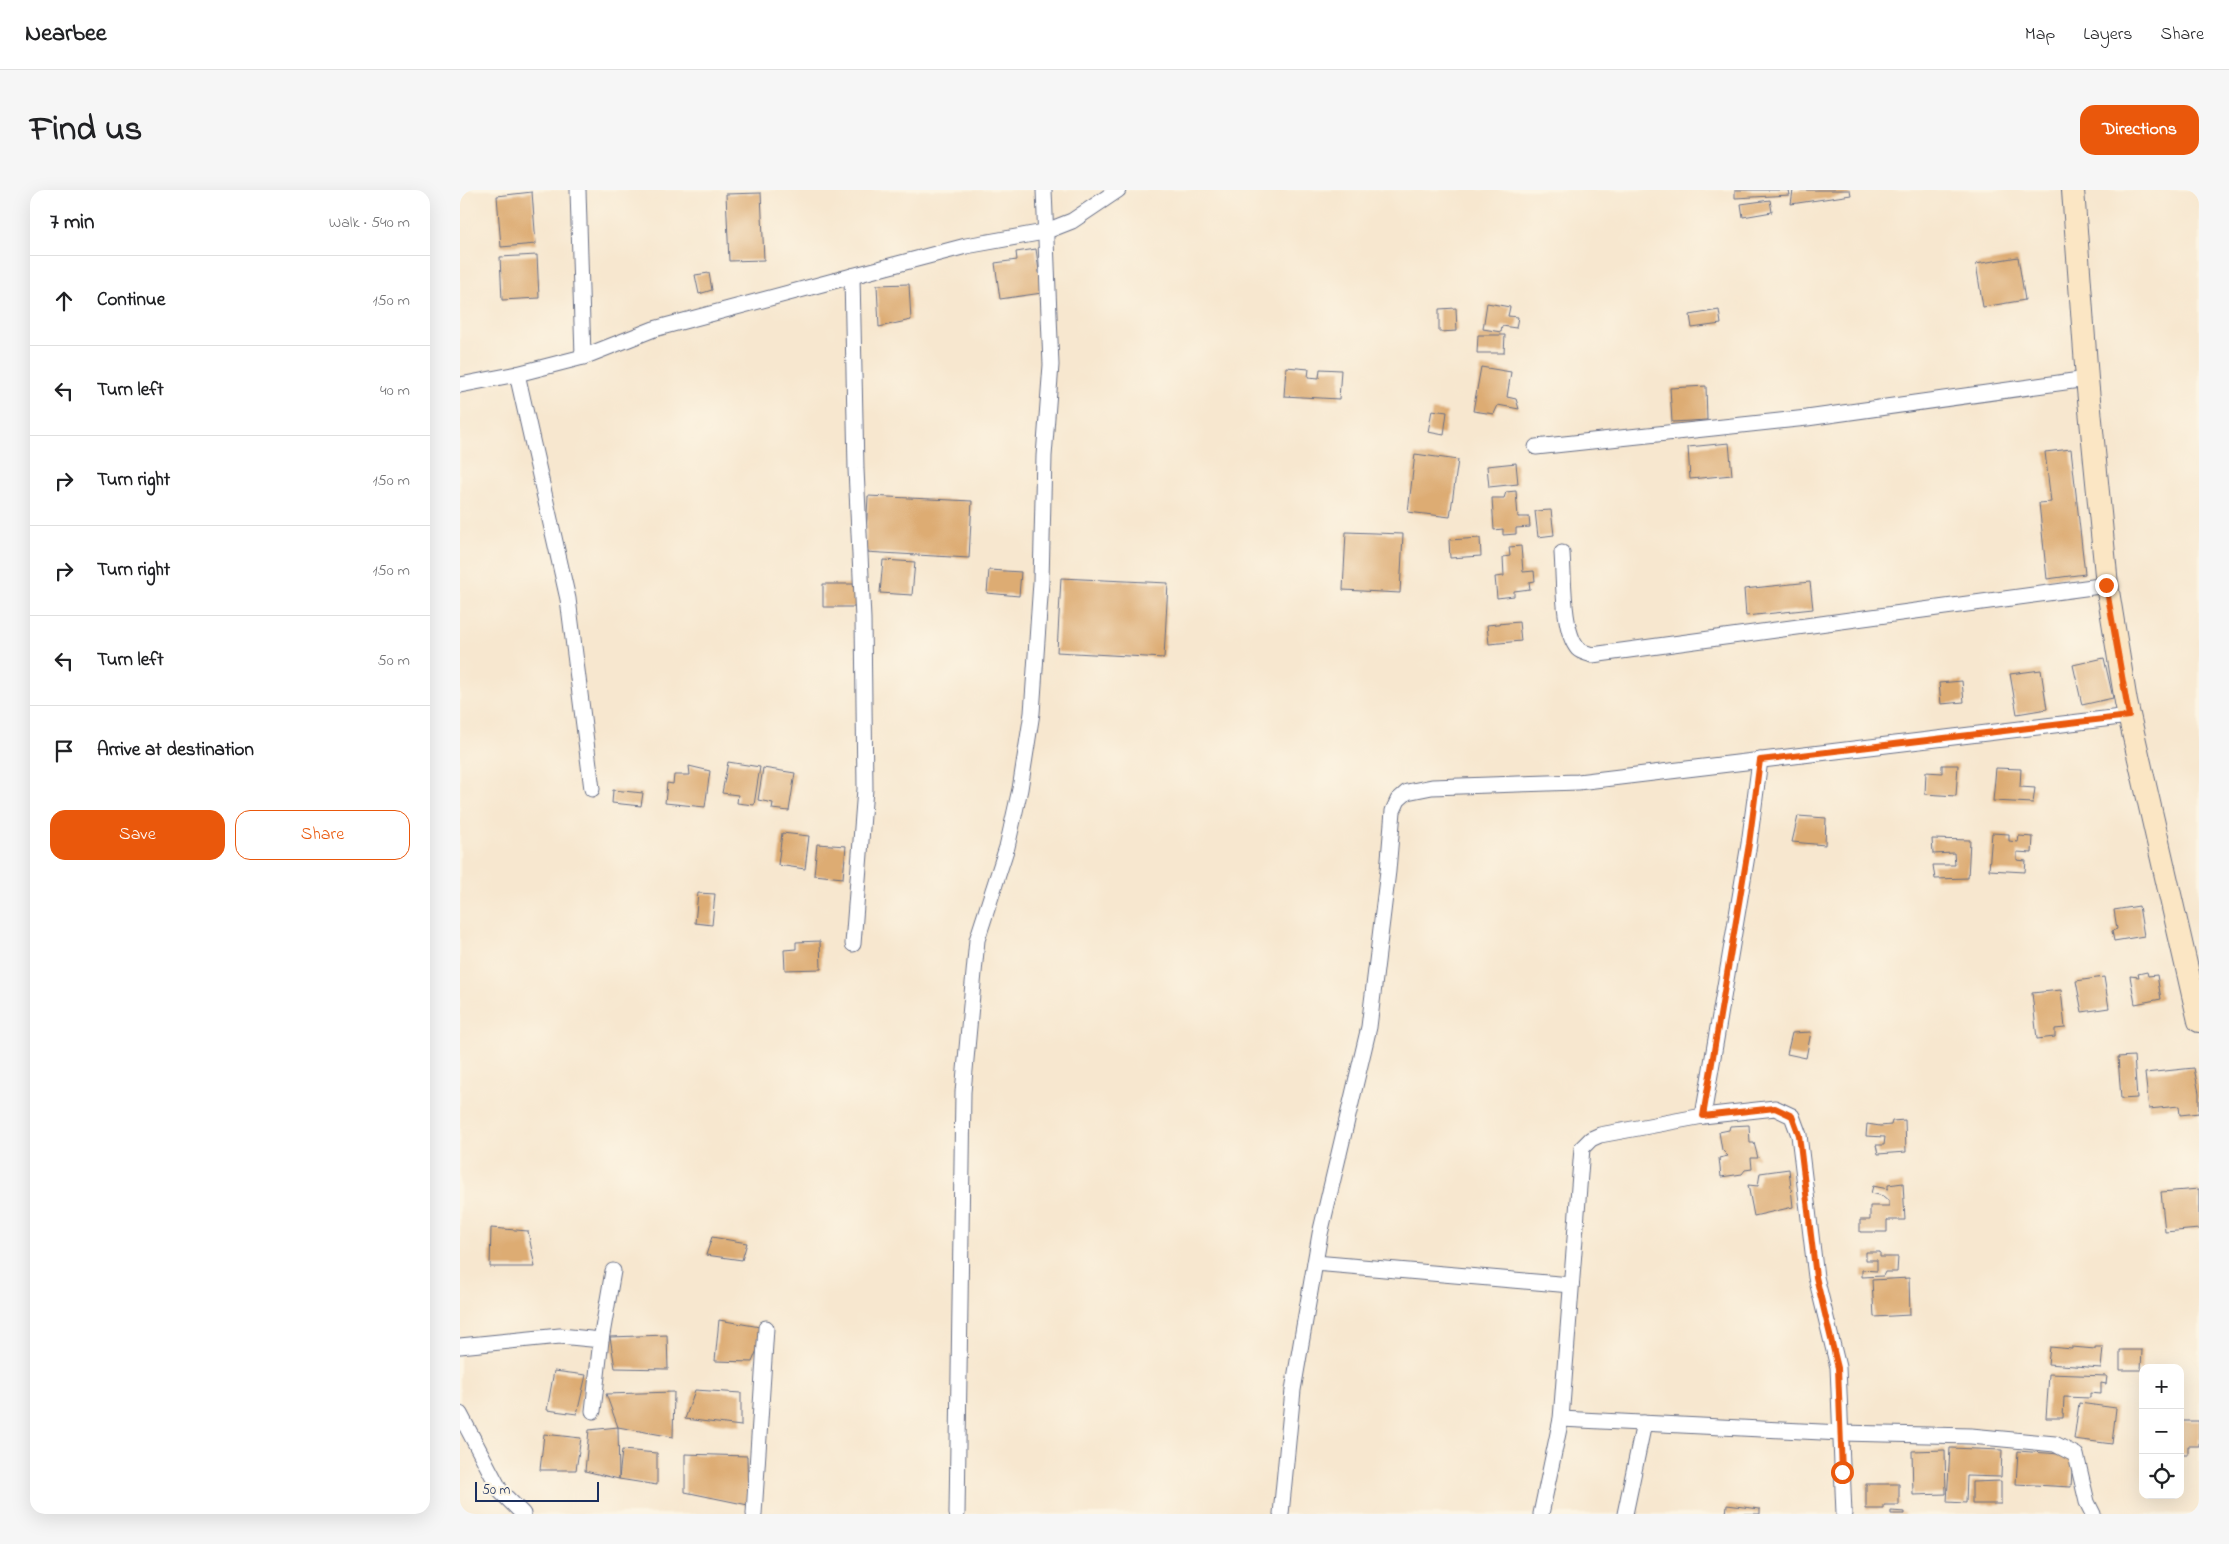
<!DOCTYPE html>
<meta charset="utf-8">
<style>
:root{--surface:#fff;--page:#f6f6f6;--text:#202124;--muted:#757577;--line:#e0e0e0;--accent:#ea580c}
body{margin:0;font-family:"Indie Flower",sans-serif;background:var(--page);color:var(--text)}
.controls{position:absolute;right:15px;bottom:15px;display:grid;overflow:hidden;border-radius:10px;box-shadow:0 5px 20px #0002}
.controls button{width:45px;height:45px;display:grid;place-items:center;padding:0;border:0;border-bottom:1px solid var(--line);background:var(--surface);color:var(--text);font:25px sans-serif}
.scale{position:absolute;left:15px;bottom:12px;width:124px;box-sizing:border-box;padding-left:5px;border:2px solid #1b2f5e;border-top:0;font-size:14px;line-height:18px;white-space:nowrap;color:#1b2f5e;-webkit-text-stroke:4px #fcf5e5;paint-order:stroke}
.stop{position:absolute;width:15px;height:15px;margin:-11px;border:4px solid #ea580c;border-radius:50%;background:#fff}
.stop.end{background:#ea580c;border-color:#fff;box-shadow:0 1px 5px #0008}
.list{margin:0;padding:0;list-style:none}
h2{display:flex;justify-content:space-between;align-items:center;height:65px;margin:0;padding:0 20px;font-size:21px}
h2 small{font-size:16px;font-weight:400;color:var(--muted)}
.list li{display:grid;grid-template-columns:32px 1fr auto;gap:15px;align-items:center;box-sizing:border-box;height:90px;padding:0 20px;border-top:1px solid var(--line)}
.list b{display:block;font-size:19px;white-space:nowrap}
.list em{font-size:16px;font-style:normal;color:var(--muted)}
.actions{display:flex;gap:10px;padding:15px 20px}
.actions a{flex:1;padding:11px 0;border:1px solid var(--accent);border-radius:15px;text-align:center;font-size:18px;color:var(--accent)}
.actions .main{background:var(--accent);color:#fff}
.icon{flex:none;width:28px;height:28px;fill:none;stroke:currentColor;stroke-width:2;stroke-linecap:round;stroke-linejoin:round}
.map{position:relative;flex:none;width:1739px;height:1324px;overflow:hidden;border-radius:15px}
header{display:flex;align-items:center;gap:30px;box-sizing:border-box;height:70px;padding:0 25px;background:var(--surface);border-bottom:1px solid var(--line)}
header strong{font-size:24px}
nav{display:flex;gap:28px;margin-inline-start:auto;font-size:18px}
.intro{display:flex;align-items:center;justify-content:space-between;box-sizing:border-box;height:120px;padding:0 30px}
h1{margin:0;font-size:35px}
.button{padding:12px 22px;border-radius:15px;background:var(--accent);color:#fff;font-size:18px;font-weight:700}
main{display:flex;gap:30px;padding:0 30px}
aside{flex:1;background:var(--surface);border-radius:15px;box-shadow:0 5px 20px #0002}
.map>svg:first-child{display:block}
.building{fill:#ddac73}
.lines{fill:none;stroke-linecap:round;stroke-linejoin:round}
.street-casing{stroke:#686f86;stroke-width:17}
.secondary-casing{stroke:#686f86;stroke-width:24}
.street{stroke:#fff;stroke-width:15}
.secondary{stroke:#fbe6c4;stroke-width:22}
.route{stroke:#ea580c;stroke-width:6}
</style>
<header>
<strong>Nearbee</strong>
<nav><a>Map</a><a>Layers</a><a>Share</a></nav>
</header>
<div class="intro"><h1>Find us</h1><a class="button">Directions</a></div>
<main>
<aside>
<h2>7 min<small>Walk · 540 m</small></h2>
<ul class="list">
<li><svg class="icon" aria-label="ahead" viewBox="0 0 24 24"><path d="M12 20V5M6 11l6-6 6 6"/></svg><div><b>Continue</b></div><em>150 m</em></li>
<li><svg class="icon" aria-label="left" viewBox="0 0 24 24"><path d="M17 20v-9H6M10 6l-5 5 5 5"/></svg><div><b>Turn left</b></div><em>40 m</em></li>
<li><svg class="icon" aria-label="right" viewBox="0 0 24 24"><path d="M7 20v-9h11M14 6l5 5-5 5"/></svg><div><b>Turn right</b></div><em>150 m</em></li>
<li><svg class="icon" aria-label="right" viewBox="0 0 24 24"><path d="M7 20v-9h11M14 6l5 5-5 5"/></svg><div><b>Turn right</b></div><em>150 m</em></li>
<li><svg class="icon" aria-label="left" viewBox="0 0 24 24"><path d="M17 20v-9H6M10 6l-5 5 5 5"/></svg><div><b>Turn left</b></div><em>50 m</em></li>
<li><svg class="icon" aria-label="arrive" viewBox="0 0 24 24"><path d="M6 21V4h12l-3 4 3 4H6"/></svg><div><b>Arrive at destination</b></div></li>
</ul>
<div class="actions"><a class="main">Save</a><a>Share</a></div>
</aside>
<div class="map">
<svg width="1739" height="1324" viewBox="0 0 1739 1324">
<rect width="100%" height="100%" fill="#fcf5e5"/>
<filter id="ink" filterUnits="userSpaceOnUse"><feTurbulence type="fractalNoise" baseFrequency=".02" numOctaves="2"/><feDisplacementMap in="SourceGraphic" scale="10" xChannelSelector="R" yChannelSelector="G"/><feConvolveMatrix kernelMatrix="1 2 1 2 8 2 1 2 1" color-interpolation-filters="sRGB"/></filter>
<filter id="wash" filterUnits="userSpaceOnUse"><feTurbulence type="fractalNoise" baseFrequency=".0096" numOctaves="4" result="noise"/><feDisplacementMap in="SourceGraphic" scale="20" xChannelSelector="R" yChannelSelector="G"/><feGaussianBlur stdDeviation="1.12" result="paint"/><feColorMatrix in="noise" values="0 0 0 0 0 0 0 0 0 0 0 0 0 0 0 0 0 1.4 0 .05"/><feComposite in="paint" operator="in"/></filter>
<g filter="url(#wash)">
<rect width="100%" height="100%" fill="#f7e7cf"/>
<g id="blocks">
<g class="building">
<polygon points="1275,0 1329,0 1330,5 1275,8"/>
<polygon points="1333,0 1390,0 1391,5 1331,14"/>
<polygon points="72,2 76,54 41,57 37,6"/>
<polygon points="301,3 304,70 269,71 266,4"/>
<polygon points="1310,10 1312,22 1283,27 1281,14"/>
<polygon points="576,59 582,103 540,109 535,73 557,70 556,62"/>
<polygon points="77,65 79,108 42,110 40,67"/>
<polygon points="1558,67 1565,110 1523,117 1516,74"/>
<polygon points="249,83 252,100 239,104 235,85"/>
<polygon points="449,94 451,130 419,137 417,95"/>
<polygon points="1027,113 1050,117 1048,126 1058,127 1056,138 1042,136 1041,142 1023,139"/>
<polygon points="996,118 997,141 979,142 979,119"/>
<polygon points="1259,120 1261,134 1232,138 1230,125"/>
<polygon points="1018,145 1045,145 1044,163 1017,163"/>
<polygon points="826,177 849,179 848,187 859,188 860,179 881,180 879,209 824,206"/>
<polygon points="1021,177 1051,182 1047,207 1056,209 1059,219 1038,215 1034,224 1013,221"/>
<polygon points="1246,196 1247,230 1212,232 1210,198"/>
<polygon points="972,220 987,222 984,245 968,242"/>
<polygon points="1269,253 1272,285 1230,289 1228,257"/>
<polygon points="1611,259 1625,384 1587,389 1579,313 1591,312 1585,262"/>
<polygon points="955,264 998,270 990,327 948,322"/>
<polygon points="1056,273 1058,294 1029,297 1027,276"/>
<polygon points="1056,301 1058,327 1069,327 1070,337 1056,338 1056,344 1043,345 1043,339 1034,340 1032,308 1044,308 1046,302"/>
<polygon points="408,306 512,311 509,368 405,362"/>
<polygon points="1091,320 1094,345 1078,347 1075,321"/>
<polygon points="886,342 943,344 940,403 883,400"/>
<polygon points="1020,348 1021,366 990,368 989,350"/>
<polygon points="1061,356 1063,382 1074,381 1075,391 1069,392 1070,399 1054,401 1054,406 1037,408 1035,387 1044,386 1043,367 1050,366 1049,357"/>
<polygon points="423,370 455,372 452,405 420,403"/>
<polygon points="529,380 561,382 559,406 527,403"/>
<polygon points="601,388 708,393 704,468 597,462"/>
<polygon points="1350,392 1353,419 1286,426 1284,399"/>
<polygon points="363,394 398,394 397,417 363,417"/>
<polygon points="1059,432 1061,451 1029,454 1027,435"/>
<polygon points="1644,468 1653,508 1622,515 1613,475"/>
<polygon points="1581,480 1587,519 1557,524 1550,484"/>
<polygon points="1502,491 1504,512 1481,514 1479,493"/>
<polygon points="268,572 300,577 294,615 277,613 278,605 262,603"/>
<polygon points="1482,575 1498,575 1496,606 1465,604 1466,582 1482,583"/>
<polygon points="229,576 250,581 245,617 205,613 207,593 213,594 214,585 230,585"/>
<polygon points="303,578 335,583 329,621 312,619 313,613 298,610"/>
<polygon points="1536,578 1561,579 1560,597 1575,598 1573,613 1533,611"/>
<polygon points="153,600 183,603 181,616 152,613"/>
<polygon points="1338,626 1366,628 1365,655 1332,652"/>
<polygon points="322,643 349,646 345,679 318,675"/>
<polygon points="1532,643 1549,644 1549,651 1558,652 1559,646 1573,647 1572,663 1557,662 1557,670 1566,671 1565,682 1529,680"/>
<polygon points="1472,649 1510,650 1508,688 1475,689 1473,675 1495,675 1494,663 1473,664"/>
<polygon points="357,654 386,656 383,688 354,685"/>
<polygon points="238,703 255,704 252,735 235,733"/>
<polygon points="1679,716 1684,746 1654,751 1652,741 1657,739 1654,720"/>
<polygon points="360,751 361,779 325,780 324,760 336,759 336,752"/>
<polygon points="1687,782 1688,786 1697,785 1701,809 1675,814 1670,786 1679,787 1678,784"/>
<polygon points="1644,787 1649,818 1622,822 1616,791"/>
<polygon points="1601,800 1605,838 1595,839 1595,847 1577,849 1572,803"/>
<polygon points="1351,842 1346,868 1327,864 1332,843"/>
<polygon points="1674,866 1677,908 1661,909 1658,867"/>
<polygon points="1734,878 1739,903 1739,923 1720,925 1719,916 1689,919 1685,883"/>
<polygon points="1445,930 1446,962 1418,964 1416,955 1424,955 1425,947 1406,946 1407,934 1420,936 1431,935 1432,931"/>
<polygon points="1289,935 1290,953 1294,953 1298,968 1291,968 1292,979 1285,980 1282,984 1261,987 1259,968 1268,966 1262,960 1259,942 1269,940 1270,936"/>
<polygon points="1329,979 1333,1017 1294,1026 1288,995 1298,996 1300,983"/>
<polygon points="1443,993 1445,1030 1427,1030 1427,1042 1400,1042 1400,1030 1410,1030 1410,1016 1429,1016 1429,1011 1423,1006 1411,1003 1413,996 1428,999 1428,995"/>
<polygon points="1739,999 1739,1039 1705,1042 1701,1002"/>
<polygon points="31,1038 68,1041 75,1077 30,1077"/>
<polygon points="252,1047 287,1053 282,1070 246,1065"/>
<polygon points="1406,1062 1420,1062 1420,1067 1438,1067 1437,1082 1425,1082 1423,1086 1402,1087 1402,1080 1417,1081 1417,1070 1406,1070"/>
<polygon points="1449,1088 1450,1125 1414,1127 1412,1090"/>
<polygon points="259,1130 306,1138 292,1172 255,1171"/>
<polygon points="207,1145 208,1179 155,1178 150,1147"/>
<polygon points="1590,1157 1612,1159 1612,1157 1635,1159 1635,1157 1643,1157 1641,1178 1588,1174"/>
<polygon points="1660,1160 1682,1160 1681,1180 1660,1180"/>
<polygon points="94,1181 126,1185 117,1224 87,1220"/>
<polygon points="1589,1184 1647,1186 1646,1194 1641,1193 1641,1204 1630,1203 1630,1208 1604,1207 1603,1228 1586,1228"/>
<polygon points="235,1200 281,1203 281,1236 225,1229"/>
<polygon points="214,1202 213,1247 158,1237 146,1204"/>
<polygon points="1619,1213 1656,1218 1652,1254 1614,1249"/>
<polygon points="1721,1231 1739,1231 1739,1256 1728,1256 1728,1265 1720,1265"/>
<polygon points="158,1237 159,1289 162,1260 197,1263 197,1295 159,1289 125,1281 129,1240"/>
<polygon points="84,1244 121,1248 116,1280 80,1280"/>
<polygon points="1490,1258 1542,1260 1541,1287 1507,1286 1506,1313 1487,1312"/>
<polygon points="1485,1260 1486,1304 1453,1305 1452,1261"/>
<polygon points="1558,1261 1613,1265 1611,1297 1556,1294"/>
<polygon points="225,1264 287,1266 288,1315 225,1302"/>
<polygon points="1541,1291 1541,1314 1512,1314 1512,1292"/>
<polygon points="1406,1294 1439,1294 1439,1315 1424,1315 1424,1319 1406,1319"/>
<polygon points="1267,1315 1300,1319 1300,1324 1266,1324"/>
<polygon points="1431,1321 1445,1322 1445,1324 1431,1324"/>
</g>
</g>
</g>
<g filter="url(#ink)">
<use href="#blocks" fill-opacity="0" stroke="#686f86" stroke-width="1"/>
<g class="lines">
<defs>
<g id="street">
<polyline points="118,0 123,167"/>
<polyline points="392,86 396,279 403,429 405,599 393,754"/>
<polyline points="57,184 108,409 132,599"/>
<polyline points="0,195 57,184 123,167 194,139 392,86 506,56 584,42 612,31 658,0"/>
<polyline points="1076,257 1347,228 1627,189"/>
<path d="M1102 363C1104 388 1102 441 1118 459 1121 462 1127 463 1132 465L1647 395"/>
<polyline points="1243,926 1289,654 1300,570"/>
<polyline points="855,1073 1111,1095"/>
<polyline points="0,1156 100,1146 141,1150"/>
<polyline points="133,1221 141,1150 153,1081"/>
<polyline points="0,1224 41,1302 63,1324"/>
<polyline points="1101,1229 1381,1243 1511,1246 1595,1254 1616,1265 1627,1312 1633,1324"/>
<polyline points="294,1324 306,1138"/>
<polyline points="497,1324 503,902 517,750 547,657 560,599 572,523 581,392 584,266 591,175 584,0"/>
<polyline points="821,1324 833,1200 860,1044 909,837 928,681 933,621 938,610 947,602 972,597 1118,592 1669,526"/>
<polyline points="1081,1324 1101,1229 1122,958 1131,949 1140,945 1243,926 1315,918 1332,926 1339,945 1356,1087 1378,1177 1384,1324"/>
<polyline points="1165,1324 1184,1233"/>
</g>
<polyline id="secondary" points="1613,0 1627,189 1647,395 1666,512 1739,831"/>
</defs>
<use href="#street" class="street-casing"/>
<use href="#secondary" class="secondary-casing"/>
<use href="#street" class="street"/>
<use href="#secondary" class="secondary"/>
</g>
</g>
<g class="lines" filter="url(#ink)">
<polyline class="route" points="1382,1282 1378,1178 1356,1087 1339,945 1332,926 1315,918 1243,926 1289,654 1300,570 1669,526 1646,395"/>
</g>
</svg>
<div class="controls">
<button>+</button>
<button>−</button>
<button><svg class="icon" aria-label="locate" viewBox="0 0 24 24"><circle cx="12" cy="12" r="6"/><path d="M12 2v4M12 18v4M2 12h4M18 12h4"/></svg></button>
</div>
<div class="scale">50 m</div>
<div class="stop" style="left:1382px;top:1282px"></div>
<div class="stop end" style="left:1646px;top:395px"></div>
</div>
</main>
